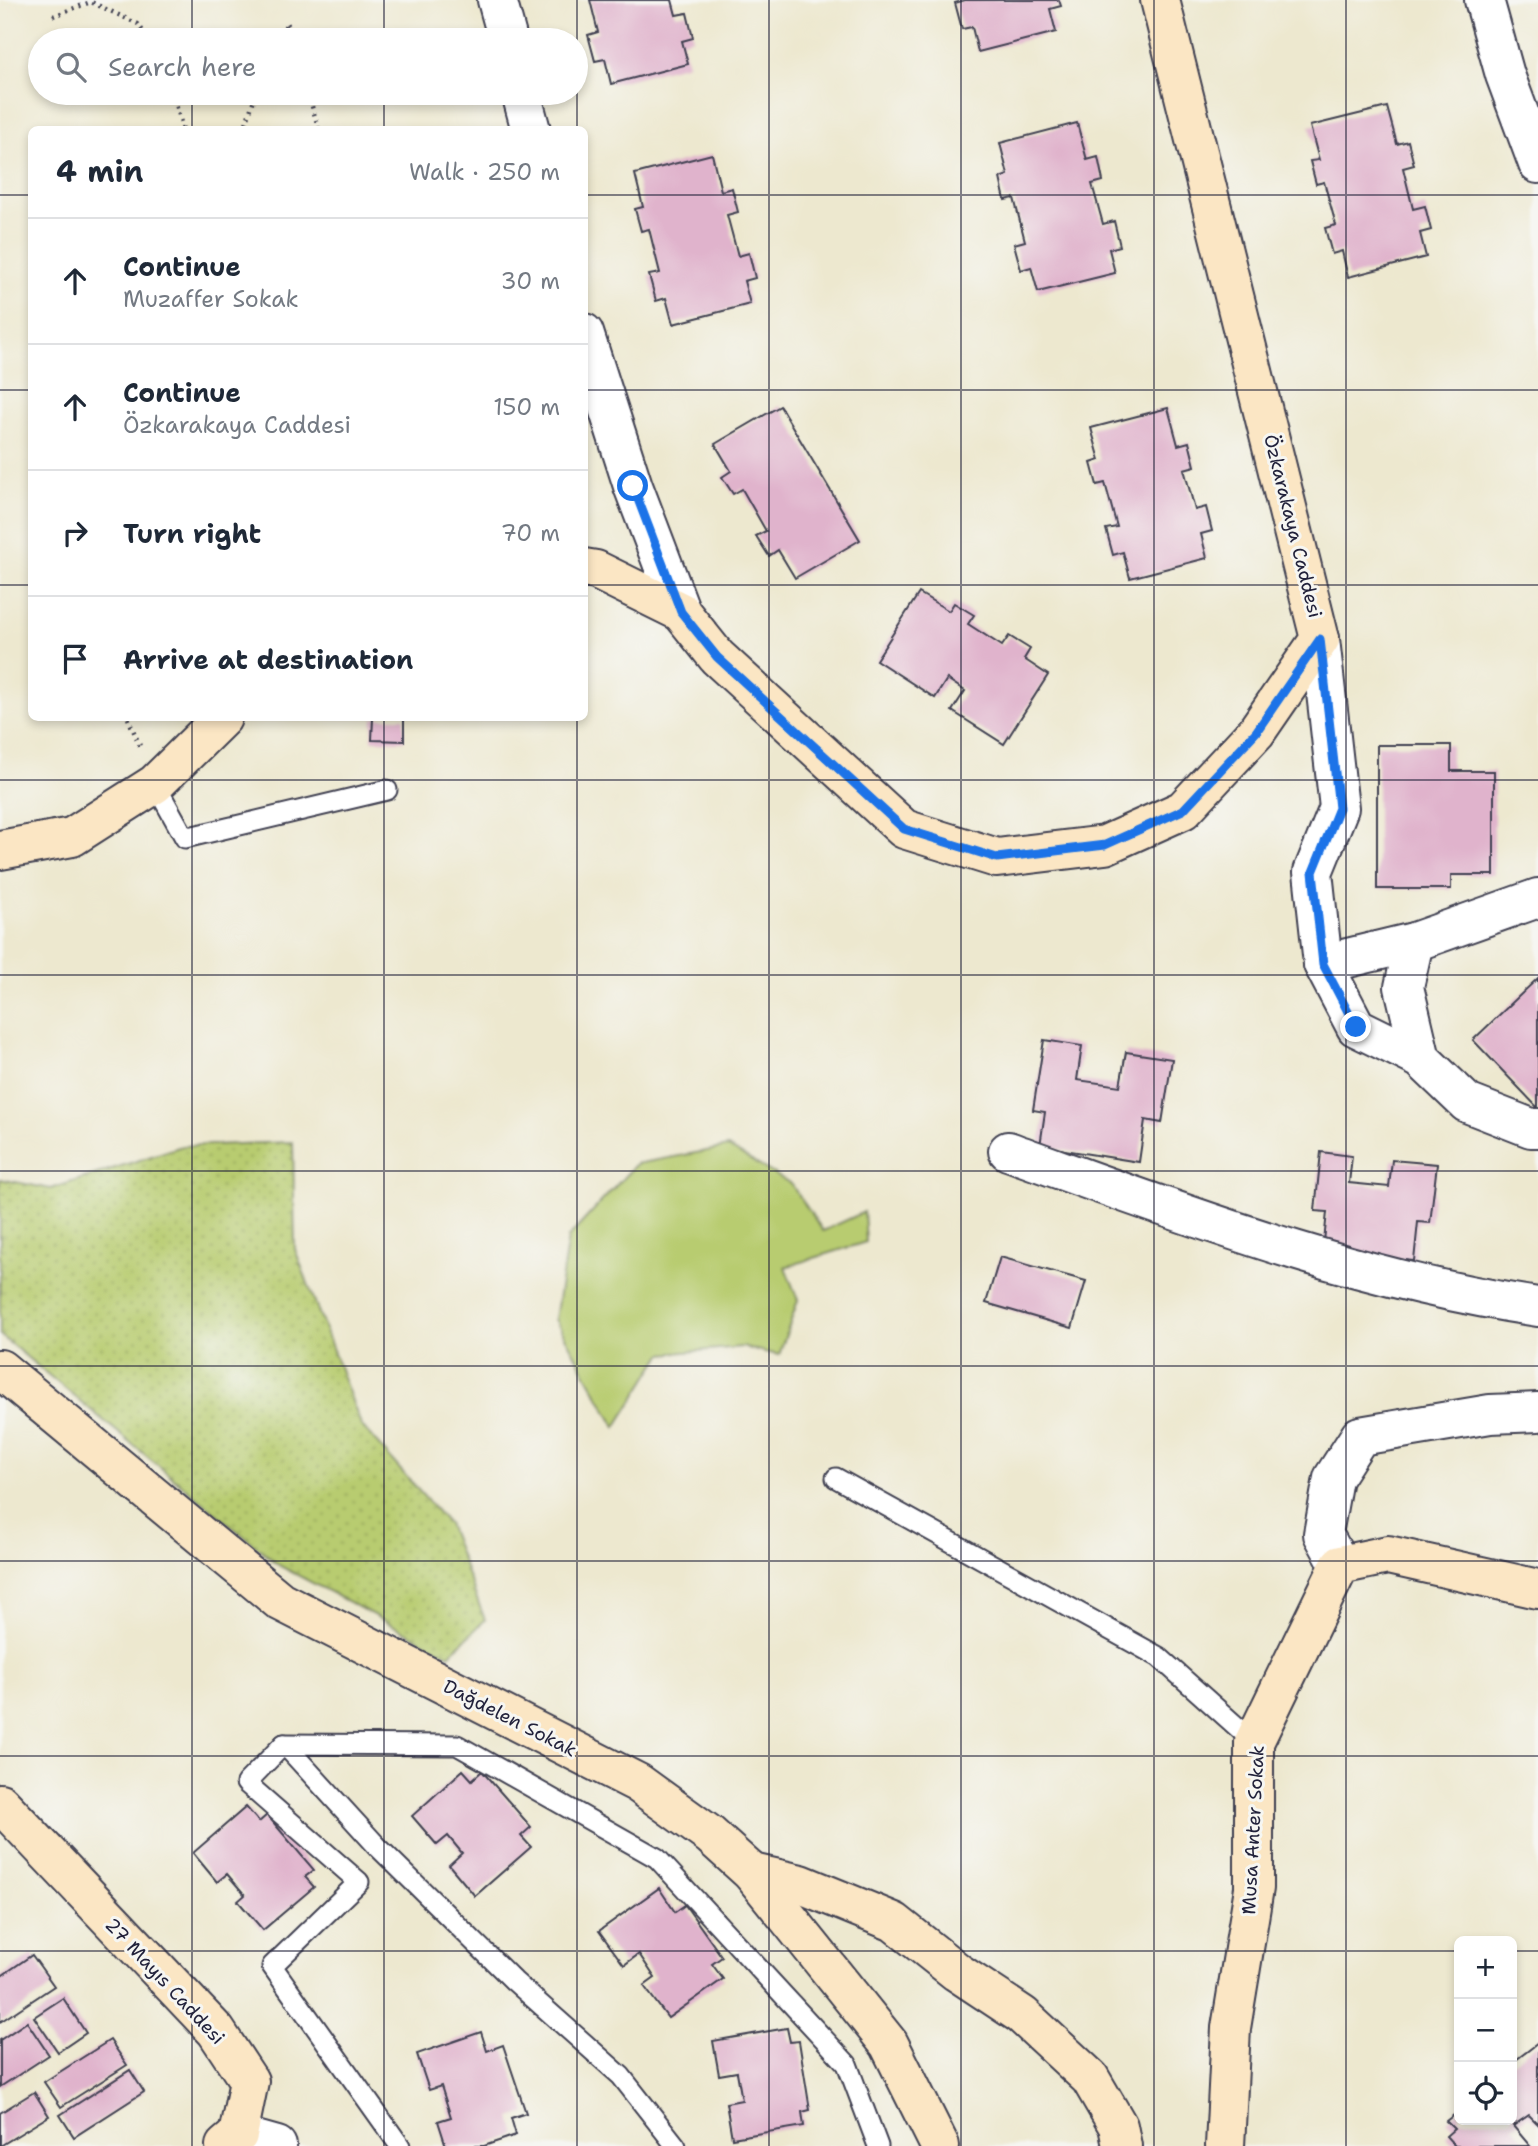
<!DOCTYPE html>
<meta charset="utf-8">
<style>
:root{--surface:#fff;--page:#f2f2f3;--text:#1f2937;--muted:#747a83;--line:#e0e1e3}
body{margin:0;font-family:"Shantell Sans",sans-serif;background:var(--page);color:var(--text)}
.controls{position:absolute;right:21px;bottom:21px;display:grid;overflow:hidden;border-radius:10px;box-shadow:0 4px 10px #0003}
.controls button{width:63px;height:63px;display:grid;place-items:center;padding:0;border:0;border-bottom:2px solid var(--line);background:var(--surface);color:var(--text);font:35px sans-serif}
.stop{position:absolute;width:21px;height:21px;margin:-16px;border:5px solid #1a73e8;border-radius:50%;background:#fff}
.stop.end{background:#1a73e8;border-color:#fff;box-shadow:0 2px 7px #0008}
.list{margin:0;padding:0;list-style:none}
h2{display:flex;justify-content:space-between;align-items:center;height:91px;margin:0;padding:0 28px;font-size:30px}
h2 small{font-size:23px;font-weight:400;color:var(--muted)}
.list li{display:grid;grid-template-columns:46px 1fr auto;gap:21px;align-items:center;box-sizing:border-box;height:126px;padding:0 28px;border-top:2px solid var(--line)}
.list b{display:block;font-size:26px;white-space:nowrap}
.list p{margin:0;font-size:23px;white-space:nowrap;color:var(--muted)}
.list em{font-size:23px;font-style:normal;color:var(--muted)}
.icon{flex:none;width:38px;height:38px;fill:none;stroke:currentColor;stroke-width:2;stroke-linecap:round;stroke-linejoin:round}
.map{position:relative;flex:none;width:1538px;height:2146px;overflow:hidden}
.search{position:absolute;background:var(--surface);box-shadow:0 4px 10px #0003;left:28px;top:28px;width:560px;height:77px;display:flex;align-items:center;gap:18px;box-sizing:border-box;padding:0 24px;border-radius:38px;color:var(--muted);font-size:26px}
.panel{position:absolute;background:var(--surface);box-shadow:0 4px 10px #0003;left:28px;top:126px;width:560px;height:595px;border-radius:10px}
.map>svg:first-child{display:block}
.grass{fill:#b8cc70;stroke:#6d7756;stroke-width:2}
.park{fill:url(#park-dots);stroke:#6d7756;stroke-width:2}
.building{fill:#e0b3cc}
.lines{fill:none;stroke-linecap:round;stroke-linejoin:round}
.lane-casing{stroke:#404051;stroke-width:23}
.street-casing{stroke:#404051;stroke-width:42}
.secondary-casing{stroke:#404051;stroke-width:42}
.path{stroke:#404051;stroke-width:4.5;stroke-dasharray:2 5;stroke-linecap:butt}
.lane{stroke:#fff;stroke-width:19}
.street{stroke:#fff;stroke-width:38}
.secondary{stroke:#fbe6c4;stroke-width:38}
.route{stroke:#1a73e8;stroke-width:9}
.grid{fill:none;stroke:#22223b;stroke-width:2;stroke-opacity:0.55}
.labels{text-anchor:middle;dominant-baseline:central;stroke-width:6;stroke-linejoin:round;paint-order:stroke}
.street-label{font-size:19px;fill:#22223b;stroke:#f6f6f2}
</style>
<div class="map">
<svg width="1538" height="2146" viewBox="0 0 1538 2146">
<defs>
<pattern id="park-dots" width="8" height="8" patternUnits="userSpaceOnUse" patternTransform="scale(1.75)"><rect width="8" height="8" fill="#b8cc70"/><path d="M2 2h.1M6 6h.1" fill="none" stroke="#9eaf62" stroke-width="1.8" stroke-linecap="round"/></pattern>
</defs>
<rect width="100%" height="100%" fill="#f6f6f2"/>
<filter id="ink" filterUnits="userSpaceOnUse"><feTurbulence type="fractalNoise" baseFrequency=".0143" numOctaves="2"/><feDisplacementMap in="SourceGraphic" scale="14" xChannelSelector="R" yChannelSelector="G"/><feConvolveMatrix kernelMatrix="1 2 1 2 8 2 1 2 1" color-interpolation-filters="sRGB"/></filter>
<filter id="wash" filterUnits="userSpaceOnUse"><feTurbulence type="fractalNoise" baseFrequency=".00686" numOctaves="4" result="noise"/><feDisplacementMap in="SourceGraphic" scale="28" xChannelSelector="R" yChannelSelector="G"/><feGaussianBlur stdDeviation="1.57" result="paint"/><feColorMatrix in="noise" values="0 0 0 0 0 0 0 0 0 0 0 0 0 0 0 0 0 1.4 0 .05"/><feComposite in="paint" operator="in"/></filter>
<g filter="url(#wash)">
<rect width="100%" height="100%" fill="#ede8cf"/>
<polygon class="grass" points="728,1147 791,1184 823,1231 864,1212 866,1242 785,1267 798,1300 779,1355 742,1347 662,1354 616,1427 555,1319 568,1238 636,1164"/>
<polygon class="park" points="293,1142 295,1249 361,1425 448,1524 485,1620 449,1655 280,1566 0,1335 0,1179 51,1189 182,1146"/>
<g id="blocks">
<g class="building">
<polygon points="590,0 672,0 676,15 687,13 693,38 682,41 688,64 611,84 605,59 595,61 588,35 598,32"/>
<polygon points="965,0 1059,0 1061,6 1050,9 1056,32 978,52 972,27 962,29 955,3"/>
<polygon points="1387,107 1397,144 1408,141 1414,165 1403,168 1413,209 1425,206 1431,230 1420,233 1426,257 1348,277 1342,251 1332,254 1325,228 1336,225 1324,182 1316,184 1310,161 1319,160 1310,126"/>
<polygon points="1077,123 1087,160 1098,157 1103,181 1092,184 1103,224 1114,221 1120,246 1109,249 1115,273 1038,292 1031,267 1021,270 1014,244 1025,241 1014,198 1005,200 1000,178 1008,175 1000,143"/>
<polygon points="712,154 721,191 732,188 738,212 727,215 738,256 749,253 755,278 744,281 750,304 673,324 666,298 656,301 649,275 660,273 649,229 641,231 635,209 643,207 635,174"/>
<polygon points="780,406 860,540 795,578 778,550 769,556 756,536 766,531 742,489 733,494 722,477 731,471 715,444"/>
<polygon points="1168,408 1178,445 1189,442 1195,466 1184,469 1195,510 1206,507 1212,531 1201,534 1207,558 1130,578 1123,552 1113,555 1106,529 1117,527 1105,483 1097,485 1091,463 1100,460 1091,428"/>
<polygon points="919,593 949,611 954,603 974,615 968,624 1002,646 1009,636 1030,649 1024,659 1048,675 1004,744 952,711 965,691 947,679 935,698 876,660"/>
<polygon points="373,718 404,718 404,741 372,740"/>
<polygon points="1377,745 1451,745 1451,771 1494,771 1494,875 1451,875 1451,889 1377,889"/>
<polygon points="1538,978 1538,1108 1473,1040"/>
<polygon points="1044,1040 1082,1046 1077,1080 1120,1086 1126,1052 1172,1059 1162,1123 1145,1120 1139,1162 1040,1146 1045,1112 1033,1110"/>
<polygon points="1321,1152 1352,1156 1349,1183 1389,1187 1392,1160 1437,1164 1430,1223 1418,1222 1414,1261 1323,1252 1327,1212 1315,1211"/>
<polygon points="1000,1257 1086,1281 1072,1328 986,1303"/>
<polygon points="463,1770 472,1780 482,1771 531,1827 521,1836 531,1847 475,1896 449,1865 462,1853 448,1836 437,1845 412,1816"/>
<polygon points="246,1807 259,1822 267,1815 314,1870 305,1877 314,1887 263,1930 238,1901 245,1895 227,1874 217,1882 193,1853"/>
<polygon points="659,1888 675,1912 685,1905 722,1957 712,1964 723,1979 668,2018 644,1986 655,1978 639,1954 624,1965 599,1931"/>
<polygon points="32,1955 54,1986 0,2022 0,1977"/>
<polygon points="63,1998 86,2033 58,2052 34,2017"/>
<polygon points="27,2022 49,2055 0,2087 0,2040"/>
<polygon points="787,2028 790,2042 799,2041 810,2110 802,2112 804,2126 732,2138 726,2103 742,2100 737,2072 719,2075 713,2041"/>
<polygon points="481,2032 487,2051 503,2045 526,2113 511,2118 516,2135 484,2146 446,2146 438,2121 451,2117 441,2086 429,2090 417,2054"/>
<polygon points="110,2040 127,2065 61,2107 44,2082"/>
<polygon points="1538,2043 1538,2124 1529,2115 1513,2126 1530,2146 1455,2146 1446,2136 1454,2129 1446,2121 1459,2111 1459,2120 1512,2120 1512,2063"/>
<polygon points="130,2070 144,2092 74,2137 60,2115"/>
<polygon points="34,2092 49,2116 0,2146 0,2113"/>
</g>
</g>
</g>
<g filter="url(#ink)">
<use href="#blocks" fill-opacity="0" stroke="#404051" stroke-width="2"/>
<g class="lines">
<defs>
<g id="lane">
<polyline points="155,784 185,838 387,790"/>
<polyline points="836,1478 1159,1657 1254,1742"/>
<polyline points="284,1744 377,1846 514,1981 621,2076 676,2146"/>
<polyline points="400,2146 272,1966 359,1882 246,1783 284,1744 457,1745 657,1858 847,2064 878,2146"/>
</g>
<g id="street">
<polyline points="497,0 508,40"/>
<polyline points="1484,0 1505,75 1538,164"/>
<polyline points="521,93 531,130"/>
<polyline points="584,333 633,486 681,612"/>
<polyline points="1320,639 1339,808 1313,872 1323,964 1356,1027 1421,1059 1467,1103 1531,1128 1538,1128"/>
<polyline points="1414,942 1404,987 1421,1059"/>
<polyline points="1323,964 1414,942 1538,898"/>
<path d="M1008 1151C1181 1213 1355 1280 1538 1307"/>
<polyline points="1340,1565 1323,1534 1333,1478 1360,1436 1490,1414 1538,1412"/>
<polyline points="238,2135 277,2146"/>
</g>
<g id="secondary">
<polyline points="584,568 596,570 681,612 717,657 904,829 997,858 1105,845 1183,810 1256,732 1320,639 1160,0"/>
<polyline points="0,850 72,837 155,784 222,718"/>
<polyline points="0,1369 280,1601 638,1783 710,1835 752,1873 889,2044 940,2146"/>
<polyline points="0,1803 216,2031 249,2081 238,2135 225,2146"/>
<polyline points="752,1873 801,1884 894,1922 957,1972 1022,2015 1090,2078 1118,2126 1122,2146"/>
<polyline points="1225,2146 1231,2028 1254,1888 1254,1742 1340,1565 1388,1555 1538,1589"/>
</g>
</defs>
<use href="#lane" class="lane-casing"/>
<use href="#street" class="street-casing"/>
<use href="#secondary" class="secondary-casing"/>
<g class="path">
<polyline points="53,16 91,2 138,24 149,40"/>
<polyline points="279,40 287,22 293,40"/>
<polyline points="173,93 183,130"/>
<polyline points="308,93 319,130"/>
<polyline points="244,130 256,93"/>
<polyline points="128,718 140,746"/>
</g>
<use href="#lane" class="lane"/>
<use href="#street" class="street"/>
<use href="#secondary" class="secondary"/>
</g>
</g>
<g class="lines" filter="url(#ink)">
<polyline class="route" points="633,486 681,612 717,657 904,829 997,858 1105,845 1183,810 1256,732 1320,639 1339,808 1313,872 1323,964 1356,1027"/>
</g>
<path class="grid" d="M192 0V40M384 0V40M577 0V130M769 0V2146M961 0V2146M1154 0V2146M1346 0V2146M192 93V130M384 93V130M0 195H32M584 195H1538M0 390H32M584 390H1538M0 585H32M584 585H1538M192 718V2146M384 718V2146M577 718V2146M0 780H1538M0 975H1538M0 1171H1538M0 1366H1538M0 1561H1538M0 1756H1538M0 1951H1459M1512 1951H1538"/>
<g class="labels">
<g class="street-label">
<text transform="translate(1293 526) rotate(76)">Özkarakaya Caddesi</text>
<text transform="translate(510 1718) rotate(27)">Dağdelen Sokak</text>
<text transform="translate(1253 1830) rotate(-87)">Musa Anter Sokak</text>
<text transform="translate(165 1981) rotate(47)">27 Mayıs Caddesi</text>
</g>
</g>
</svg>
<div class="controls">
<button>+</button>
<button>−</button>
<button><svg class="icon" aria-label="locate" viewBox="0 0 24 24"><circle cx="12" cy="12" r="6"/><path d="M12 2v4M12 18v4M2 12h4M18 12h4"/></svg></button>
</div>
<div class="stop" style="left:633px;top:486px"></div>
<div class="stop end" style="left:1356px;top:1027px"></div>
<div class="search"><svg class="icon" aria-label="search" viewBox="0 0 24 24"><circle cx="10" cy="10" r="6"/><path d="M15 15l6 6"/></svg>Search here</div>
<section class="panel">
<h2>4 min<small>Walk · 250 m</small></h2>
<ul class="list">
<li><svg class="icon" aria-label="ahead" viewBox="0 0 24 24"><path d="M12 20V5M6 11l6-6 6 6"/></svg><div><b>Continue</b><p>Muzaffer Sokak</p></div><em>30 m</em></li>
<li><svg class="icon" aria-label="ahead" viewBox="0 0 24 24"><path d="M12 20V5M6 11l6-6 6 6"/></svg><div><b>Continue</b><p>Özkarakaya Caddesi</p></div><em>150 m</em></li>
<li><svg class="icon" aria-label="right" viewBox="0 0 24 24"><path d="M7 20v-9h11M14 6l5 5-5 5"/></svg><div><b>Turn right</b></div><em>70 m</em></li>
<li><svg class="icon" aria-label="arrive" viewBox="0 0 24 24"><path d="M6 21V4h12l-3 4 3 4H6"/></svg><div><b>Arrive at destination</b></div></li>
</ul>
</section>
</div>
